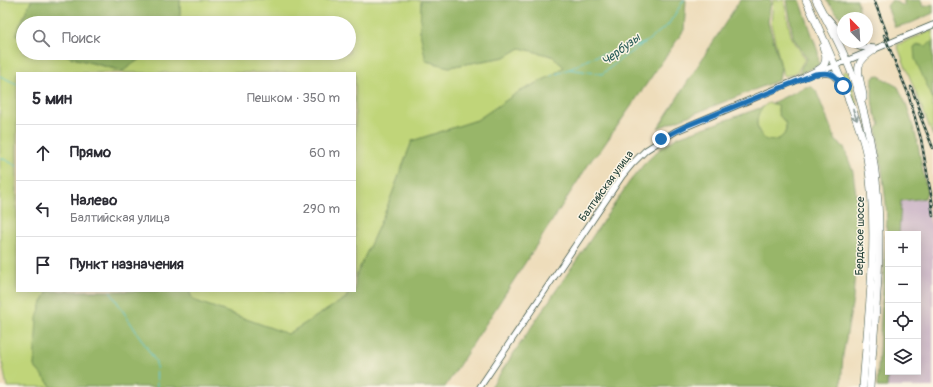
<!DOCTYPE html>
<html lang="ru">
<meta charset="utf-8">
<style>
:root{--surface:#fff;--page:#f7f7f7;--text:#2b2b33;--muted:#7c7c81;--line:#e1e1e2}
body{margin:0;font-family:Pangolin,sans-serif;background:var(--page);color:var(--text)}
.controls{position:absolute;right:12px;bottom:12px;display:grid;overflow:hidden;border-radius:0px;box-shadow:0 2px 10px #0003}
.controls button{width:36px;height:36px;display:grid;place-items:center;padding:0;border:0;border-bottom:1px solid var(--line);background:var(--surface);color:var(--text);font:20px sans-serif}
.compass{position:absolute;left:837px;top:12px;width:36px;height:36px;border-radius:50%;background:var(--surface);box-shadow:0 2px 10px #0003;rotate:336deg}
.stop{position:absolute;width:12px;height:12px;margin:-9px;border:3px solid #1f6fb2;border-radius:50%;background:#fff}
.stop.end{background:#1f6fb2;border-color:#fff;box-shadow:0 1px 4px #0008}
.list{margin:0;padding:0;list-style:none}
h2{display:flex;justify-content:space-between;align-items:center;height:52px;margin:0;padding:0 16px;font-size:17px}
h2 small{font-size:13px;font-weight:400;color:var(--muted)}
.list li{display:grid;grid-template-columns:26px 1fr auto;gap:12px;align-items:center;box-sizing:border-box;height:56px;padding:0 16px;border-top:1px solid var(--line)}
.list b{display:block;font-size:15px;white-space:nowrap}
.list p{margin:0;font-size:13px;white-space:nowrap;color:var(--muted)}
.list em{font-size:13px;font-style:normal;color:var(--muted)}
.icon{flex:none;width:22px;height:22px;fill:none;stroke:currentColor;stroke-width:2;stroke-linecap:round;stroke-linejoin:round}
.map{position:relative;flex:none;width:933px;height:387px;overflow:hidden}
.search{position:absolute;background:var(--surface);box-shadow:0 2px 10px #0003;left:16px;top:16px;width:340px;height:44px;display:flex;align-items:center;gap:10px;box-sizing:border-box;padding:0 14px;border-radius:22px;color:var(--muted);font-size:15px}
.panel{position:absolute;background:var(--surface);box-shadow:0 2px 10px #0003;left:16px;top:72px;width:340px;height:220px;border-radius:0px}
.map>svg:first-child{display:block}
.industrial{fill:#d1bdcb}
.green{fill:#c0d579;stroke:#708956}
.forest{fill:#98b669;stroke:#5c7a4e}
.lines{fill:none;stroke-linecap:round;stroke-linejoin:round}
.stream{stroke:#5cc8d3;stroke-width:1}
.secondary-casing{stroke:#3e5548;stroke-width:7}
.trunk-casing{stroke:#3e5548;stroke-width:8}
.secondary{stroke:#fff;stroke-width:5.5}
.trunk{stroke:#fff;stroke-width:7}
.rail-casing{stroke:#1f3d34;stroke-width:2.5}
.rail{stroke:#fcf5e5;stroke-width:1;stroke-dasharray:3;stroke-linecap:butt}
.oneway{stroke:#8f9e9a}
.route{stroke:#1f6fb2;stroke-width:5}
.labels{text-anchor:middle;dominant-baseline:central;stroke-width:3;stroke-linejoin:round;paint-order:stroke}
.street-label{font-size:11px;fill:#1f3d34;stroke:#fcf5e5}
.water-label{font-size:12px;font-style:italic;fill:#2e605c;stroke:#fcf5e5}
</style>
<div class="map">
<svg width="933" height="387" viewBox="0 0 933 387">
<rect width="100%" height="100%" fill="#fcf5e5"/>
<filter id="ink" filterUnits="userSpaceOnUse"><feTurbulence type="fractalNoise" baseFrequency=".025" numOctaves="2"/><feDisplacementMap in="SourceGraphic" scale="8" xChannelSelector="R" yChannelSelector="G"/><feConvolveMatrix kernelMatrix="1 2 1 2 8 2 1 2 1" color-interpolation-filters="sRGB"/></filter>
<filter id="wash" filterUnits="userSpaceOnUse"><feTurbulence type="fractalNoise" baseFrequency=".012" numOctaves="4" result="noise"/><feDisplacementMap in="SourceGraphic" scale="16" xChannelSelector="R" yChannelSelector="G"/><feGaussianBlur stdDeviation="0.9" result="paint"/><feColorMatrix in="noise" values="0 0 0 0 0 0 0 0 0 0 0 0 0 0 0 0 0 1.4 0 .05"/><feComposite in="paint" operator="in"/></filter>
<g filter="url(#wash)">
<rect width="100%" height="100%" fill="#edb"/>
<polygon class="industrial" points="925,198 931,224 933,225 933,387 887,387 888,372 918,372 918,234 899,234 901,201"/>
<g class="green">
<polygon points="0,0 32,0 28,7 16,35 23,37 23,53 62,53 73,58 122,71 148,53 349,53 349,23 180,23 180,0 421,0 420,32 426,61 449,67 505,57 520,48 552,56 564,67 551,76 517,93 477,120 412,141 386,210 355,278 355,73 17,73 17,291 48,291 42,302 34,366 52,387 7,387 0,352"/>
<polygon points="773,0 784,0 791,36 805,59 797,72 786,76 783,75 771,24"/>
<polygon points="933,30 933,40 927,46 919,45 933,99 933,136 897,45"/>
<polygon points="844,71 848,72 861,118 860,119 859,118 842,73"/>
<path d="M769 103 778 105C779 107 778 109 778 111 779 117 786 121 786 127 786 132 784 135 781 138 761 154 745 113 769 103Z"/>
<polygon points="189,291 349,291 346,298 288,334 193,300"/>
</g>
<g class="forest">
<polygon points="32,0 180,0 180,23 23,23 23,37 16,34 28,7"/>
<polygon points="421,0 686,0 684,30 600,151 592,159 445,387 52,387 34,366 37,318 42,302 48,291 189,291 193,300 288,334 346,298 349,291 355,291 355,278 386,210 412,141 477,120 517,93 551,76 564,67 552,56 520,48 505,57 449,67 426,61 420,32"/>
<polygon points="740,0 771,0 768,22 781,67 779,80 658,128"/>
<polygon points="787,0 800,0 818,52 819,65 799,74 802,66 807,59 793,37"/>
<polygon points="826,0 857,0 861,18 843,18 843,21"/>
<polygon points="892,0 904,6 904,0 921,0 923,7 933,4 933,13 911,23 895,27 887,6"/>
<polygon points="933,40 933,99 915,59 914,47 919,45 927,46"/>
<polygon points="62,53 148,53 123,71 73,58"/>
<path d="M877 75 898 87 907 106 917 140 927 192 925 198 901 201 899 234H888V372L887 387H877L887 221 886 203 877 128 880 125C879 120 877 118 875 114 871 104 872 88 873 78Z"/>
<path d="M805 87H812L816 91 836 141 844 147 853 172 859 217 853 299 843 355 841 387H491L630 181 645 163 661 148 678 137 763 107C754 120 755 130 766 140 777 143 790 135 785 122 784 119 780 118 779 115 777 112 779 109 778 105L772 103Z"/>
</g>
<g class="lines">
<g class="stream">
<path d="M570 69C586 61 601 50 620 55L624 50 645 43"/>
<polyline points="0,76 17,84"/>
<polyline points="551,76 569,69 602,74 622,58 646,42 668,25 684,0"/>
<polyline points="0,157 17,166"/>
<polyline points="110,291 156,362 157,387"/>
</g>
</g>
</g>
<g filter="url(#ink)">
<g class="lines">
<defs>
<g id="secondary">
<polyline points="828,18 843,36"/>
<polyline points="849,42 860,47 874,48"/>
<polyline points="817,73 933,25"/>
<polyline points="823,73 832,74 842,84"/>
<polyline points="480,387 622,176 632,164 646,150 676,131 809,75"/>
</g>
<g id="trunk">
<path d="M806 0C821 33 836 66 849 100 856 119 864 138 867 158 880 233 868 311 863 387"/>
<path d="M816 0C829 25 844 50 853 77 867 117 875 159 878 202 882 261 874 327 870 387"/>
<path d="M806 76C821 69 831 66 823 47"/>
<path d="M863 98V95C859 71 851 65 874 50"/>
</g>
</defs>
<use href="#secondary" class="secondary-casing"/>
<use href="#trunk" class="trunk-casing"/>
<use href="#secondary" class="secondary"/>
<use href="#trunk" class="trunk"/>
<defs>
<g id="rail">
<polyline points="874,0 889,39"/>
<polyline points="884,35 908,93 921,139 933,206"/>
<polyline points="911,87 923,117"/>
<polyline points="919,113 933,148"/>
<polyline points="931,201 933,216"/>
</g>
</defs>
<use href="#rail" class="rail-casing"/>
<use href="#rail" class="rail"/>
</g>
<defs><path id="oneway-shaft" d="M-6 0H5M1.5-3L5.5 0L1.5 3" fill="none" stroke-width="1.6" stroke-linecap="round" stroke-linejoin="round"/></defs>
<use class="oneway" href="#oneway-shaft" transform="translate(855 115) rotate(69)"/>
</g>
<g class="lines" filter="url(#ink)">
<path class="route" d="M661 139 686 126 815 74C832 72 832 73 843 86"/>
</g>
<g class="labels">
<g class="street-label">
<text transform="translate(606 186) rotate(-54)">Балтийская улица</text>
<text transform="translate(860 236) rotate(-89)">Бердское шоссе</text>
</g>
<g class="water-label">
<text transform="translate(621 50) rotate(-37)">Чербузы</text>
</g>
</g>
</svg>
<div class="controls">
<button>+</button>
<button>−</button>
<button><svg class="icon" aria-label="locate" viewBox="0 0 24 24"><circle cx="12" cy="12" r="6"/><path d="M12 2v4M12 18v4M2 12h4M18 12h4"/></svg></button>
<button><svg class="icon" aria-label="layers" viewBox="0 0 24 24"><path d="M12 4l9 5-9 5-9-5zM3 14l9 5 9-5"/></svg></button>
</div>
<svg class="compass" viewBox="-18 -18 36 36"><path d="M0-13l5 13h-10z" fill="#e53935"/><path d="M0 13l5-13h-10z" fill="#7c7c81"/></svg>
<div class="stop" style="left:843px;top:86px"></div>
<div class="stop end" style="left:661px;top:139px"></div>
<div class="search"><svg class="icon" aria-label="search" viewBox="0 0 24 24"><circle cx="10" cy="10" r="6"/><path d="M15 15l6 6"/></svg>Поиск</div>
<section class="panel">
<h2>5 мин<small>Пешком · 350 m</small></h2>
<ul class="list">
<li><svg class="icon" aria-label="ahead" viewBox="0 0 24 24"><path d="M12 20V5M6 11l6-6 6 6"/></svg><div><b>Прямо</b></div><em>60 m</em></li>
<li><svg class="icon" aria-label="left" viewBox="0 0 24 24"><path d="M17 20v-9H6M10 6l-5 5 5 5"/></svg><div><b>Налево</b><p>Балтийская улица</p></div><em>290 m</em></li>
<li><svg class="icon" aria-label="arrive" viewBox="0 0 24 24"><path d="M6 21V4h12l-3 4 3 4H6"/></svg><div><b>Пункт назначения</b></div></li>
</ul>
</section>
</div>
